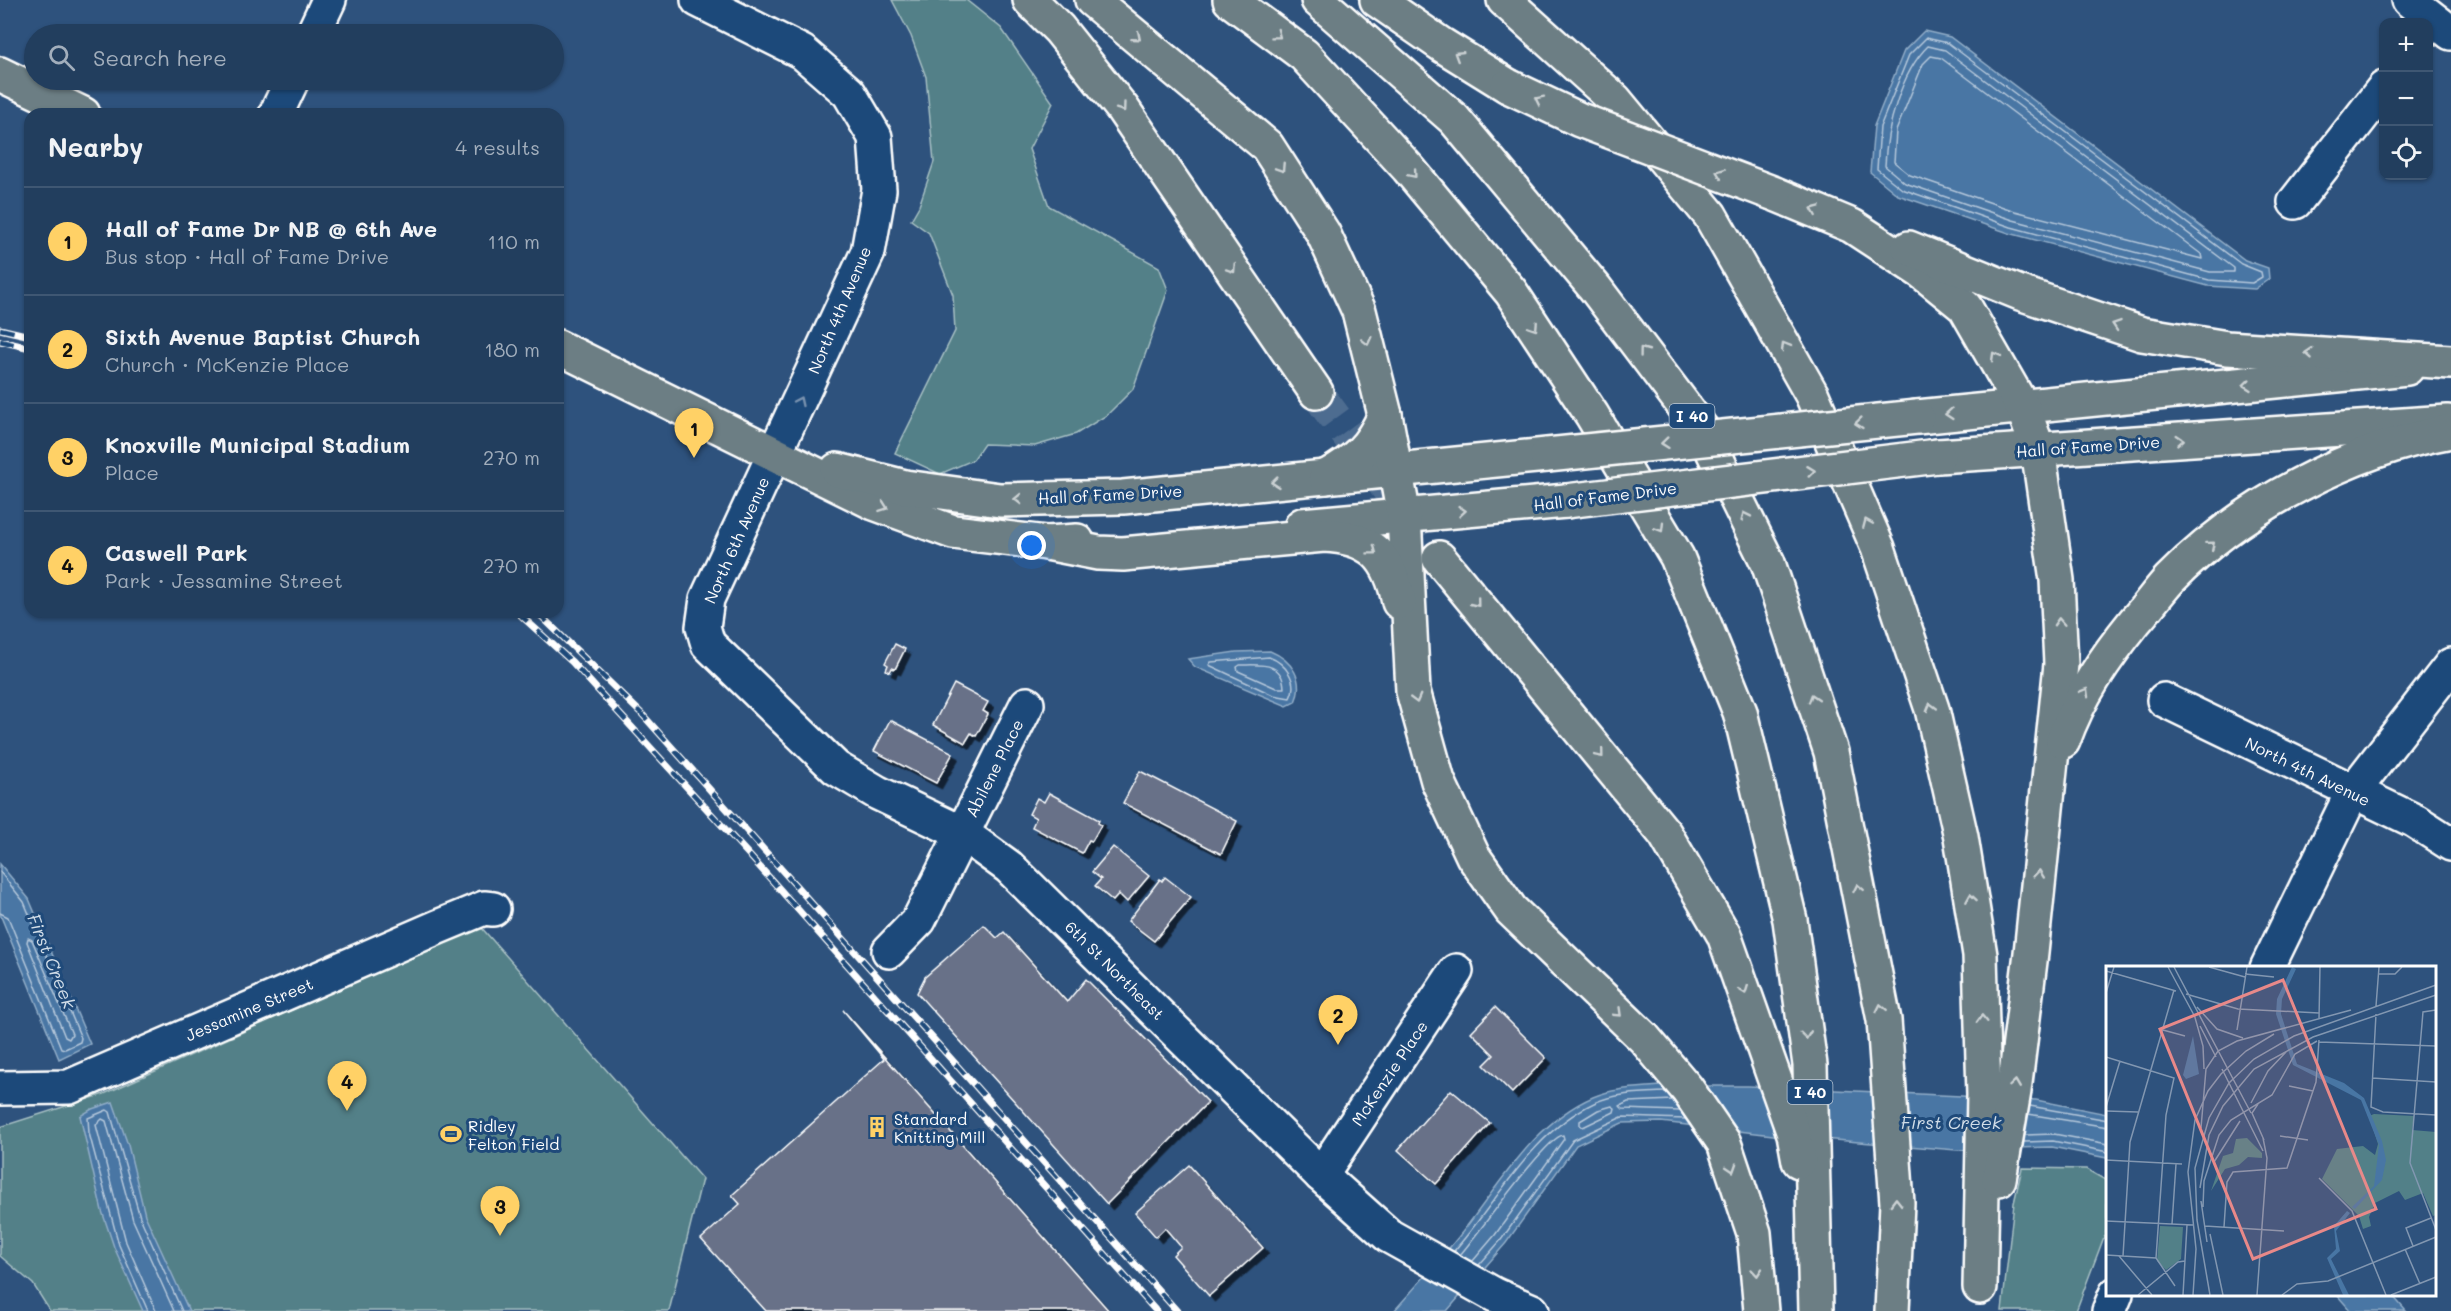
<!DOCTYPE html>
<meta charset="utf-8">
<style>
:root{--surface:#223e5e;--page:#2a4564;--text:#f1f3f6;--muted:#a2aebc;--line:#3f5773;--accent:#ffd166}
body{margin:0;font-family:Mali,sans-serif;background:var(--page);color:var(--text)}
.controls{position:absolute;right:18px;top:18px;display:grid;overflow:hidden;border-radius:12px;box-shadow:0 2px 4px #0004}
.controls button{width:54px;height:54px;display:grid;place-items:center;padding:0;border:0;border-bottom:2px solid var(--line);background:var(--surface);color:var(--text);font:30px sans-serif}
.you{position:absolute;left:1032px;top:546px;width:21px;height:21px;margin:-15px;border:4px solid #fff;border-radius:50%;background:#1a73e8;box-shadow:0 0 0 9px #1a73e833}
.badge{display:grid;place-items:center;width:39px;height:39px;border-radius:50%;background:var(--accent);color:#111;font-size:20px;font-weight:700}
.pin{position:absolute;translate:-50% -50px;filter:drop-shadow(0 2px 3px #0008)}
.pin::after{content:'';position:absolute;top:32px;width:21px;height:18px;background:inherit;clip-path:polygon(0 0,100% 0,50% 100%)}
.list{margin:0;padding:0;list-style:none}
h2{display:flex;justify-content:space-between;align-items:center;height:78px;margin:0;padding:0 24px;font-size:26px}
h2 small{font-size:20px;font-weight:400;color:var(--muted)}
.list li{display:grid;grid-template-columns:39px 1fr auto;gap:18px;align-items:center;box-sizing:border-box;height:108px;padding:0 24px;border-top:2px solid var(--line)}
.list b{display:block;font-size:22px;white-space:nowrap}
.list p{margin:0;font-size:20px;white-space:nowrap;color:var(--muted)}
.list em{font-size:20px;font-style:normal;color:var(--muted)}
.icon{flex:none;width:33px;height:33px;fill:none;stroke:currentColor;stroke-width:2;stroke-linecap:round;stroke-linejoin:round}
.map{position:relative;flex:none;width:2451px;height:1311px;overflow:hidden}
.search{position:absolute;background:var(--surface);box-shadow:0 2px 4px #0004;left:24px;top:24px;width:540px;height:66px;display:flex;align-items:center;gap:15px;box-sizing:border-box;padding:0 21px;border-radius:33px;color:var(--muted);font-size:22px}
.panel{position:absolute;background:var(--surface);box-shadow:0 2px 4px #0004;left:24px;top:108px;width:540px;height:510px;border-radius:18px}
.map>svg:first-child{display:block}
.green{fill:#528088;stroke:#a8c0c4;stroke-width:1.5}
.water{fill:#4876a4;stroke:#91adc8;stroke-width:1.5}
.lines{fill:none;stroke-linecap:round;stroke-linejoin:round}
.shore{stroke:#b6c8db;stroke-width:1.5}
.building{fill:#687188;stroke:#fff;stroke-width:1.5;filter:url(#shadow)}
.highway-tunnel{stroke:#4d6c90;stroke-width:33;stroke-dasharray:33 16;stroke-linecap:butt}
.minor-casing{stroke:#fff;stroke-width:38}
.major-casing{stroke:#fff;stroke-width:38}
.highway-casing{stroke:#fff;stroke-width:38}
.minor{stroke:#1f4a7a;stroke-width:33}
.major{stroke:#6c7e84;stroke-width:33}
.highway{stroke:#6c7e84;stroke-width:33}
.rail-casing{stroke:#fff;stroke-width:7}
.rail{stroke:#1f4a7a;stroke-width:4.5;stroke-dasharray:14;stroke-linecap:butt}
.major-bridge-casing{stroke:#fff;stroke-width:38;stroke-linecap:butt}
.highway-bridge-casing{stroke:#fff;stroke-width:38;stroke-linecap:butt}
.major-bridge{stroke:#6c7e84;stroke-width:33}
.highway-bridge{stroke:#6c7e84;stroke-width:33}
.oneway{stroke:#ccd2d4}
.oneway2{stroke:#7992af}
.labels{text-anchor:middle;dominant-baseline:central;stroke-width:6;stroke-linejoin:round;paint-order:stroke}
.shield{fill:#1f4a7a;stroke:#bcc9d7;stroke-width:1.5}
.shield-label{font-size:15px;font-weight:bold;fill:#fff}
.street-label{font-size:16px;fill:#fff;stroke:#1f4a7a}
.poi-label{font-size:16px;fill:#fff;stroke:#1f4a7a;text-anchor:start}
.water-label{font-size:18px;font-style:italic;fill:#d1dde8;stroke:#1f4a7a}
.inset-road{fill:none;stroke:#8297b1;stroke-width:1.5}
.view{fill:#e88989;fill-opacity:0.15;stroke:#e88989;stroke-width:3}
.inset-edge{fill:none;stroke:#fff;stroke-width:3}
</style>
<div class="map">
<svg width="2451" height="1311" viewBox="0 0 2451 1311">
<defs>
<filter id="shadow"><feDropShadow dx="5.5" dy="5.5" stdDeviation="0" flood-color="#0009"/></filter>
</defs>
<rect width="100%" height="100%" fill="#2e527d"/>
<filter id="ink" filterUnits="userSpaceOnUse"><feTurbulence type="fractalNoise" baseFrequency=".0167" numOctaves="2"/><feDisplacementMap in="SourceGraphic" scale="12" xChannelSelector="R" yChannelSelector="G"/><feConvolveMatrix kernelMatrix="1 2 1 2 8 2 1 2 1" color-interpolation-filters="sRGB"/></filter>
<g filter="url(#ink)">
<g class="green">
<polygon points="892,0 966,0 1001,28 1053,103 1029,149 1049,206 1159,267 1168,290 1133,389 1107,415 1076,434 1035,446 984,444 973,460 940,474 895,453 955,331 953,295 929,233 911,220 919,206 934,162 926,77 911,36"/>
<polygon points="480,926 702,1179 669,1311 50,1311 33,1284 0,1256 0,1127 104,1094"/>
<polygon points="2022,1168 2086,1169 2107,1181 2107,1229 2076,1311 2002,1311 2014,1203"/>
</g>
<g class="water">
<polygon points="1924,31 1950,37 2245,260 2268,268 2269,279 2255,289 2208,286 2009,233 1898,195 1870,172 1874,126 1904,51"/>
<path d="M1270 651C1292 660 1305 680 1295 702L1287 706 1195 667 1188 659 1236 652Z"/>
<polygon points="0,864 29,899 90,1044 59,1059 0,914"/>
<path d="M1660 1086H1748L1961 1096 2036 1100 2107 1114V1158L2052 1147 1957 1150 1773 1135 1661 1122 1622 1123 1576 1145 1506 1243 1447 1311H1394C1416 1286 1439 1261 1460 1235 1499 1186 1533 1123 1593 1097 1614 1088 1638 1088 1660 1086Z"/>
<polygon points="113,1102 128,1145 145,1215 189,1311 143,1311 114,1247 102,1211 80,1116 92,1109"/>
<polygon points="2337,1295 2392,1295 2406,1311 2351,1311"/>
</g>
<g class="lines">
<g class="shore">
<polygon points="1926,38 1948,43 2241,264 2261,272 2262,277 2252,283 2209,280 2011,227 1902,189 1877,169 1880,127 1909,55"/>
<path d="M1928 46 1945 50 2234 268V272H2210L2013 220 1905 183 1885 166C1886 129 1901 72 1928 46Z"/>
<polygon points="1931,56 1941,58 2201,254 2202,259 2015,211 1910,175 1894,162 1896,131 1923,64"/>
<path d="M1269 657C1285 663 1299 681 1290 698L1273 695 1209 665 1211 662Z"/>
<path d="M1240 665C1260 665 1283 661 1284 688H1276L1238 671 1237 667Z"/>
<polyline points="0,872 24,902 81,1038 80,1042 65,1049 61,1048 8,917 0,913"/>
<polygon points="28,938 32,940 72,1034 69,1039 65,1037 27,942"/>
<polyline points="1673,1100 1628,1102 1620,1106 1623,1109 1680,1111"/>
<polygon points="1612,1106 1615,1108 1614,1112 1583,1127 1580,1125 1580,1121 1598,1110"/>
<polyline points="2030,1106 2108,1120"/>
<polyline points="2028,1114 2108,1127"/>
<polyline points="2025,1135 2054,1134 2108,1144"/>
<polyline points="2024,1142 2053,1141 2108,1152"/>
<path d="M1454 1251C1498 1201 1531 1133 1594 1103 1616 1093 1643 1093 1666 1092"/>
<path d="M1460 1255C1477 1236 1546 1137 1563 1135L1564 1139 1495 1235 1472 1262"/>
<polyline points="1479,1265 1501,1240 1573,1140 1622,1117 1686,1119"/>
<polyline points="148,1311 119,1245 89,1133 88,1118 107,1110 110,1112 140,1217 182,1311"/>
<polyline points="156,1311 126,1242 96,1125 102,1119 106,1121 133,1220 174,1311"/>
</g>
</g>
<g class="building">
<polygon points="895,644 905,649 895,669 892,668 890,672 886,670 888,665 885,663"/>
<polygon points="954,684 988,702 983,711 988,714 976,736 971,733 965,743 933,725"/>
<polygon points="890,720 953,753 936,783 874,751"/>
<polygon points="1140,771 1237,821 1221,854 1123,803"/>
<polygon points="1049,793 1099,820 1098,823 1101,825 1092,841 1089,840 1082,853 1032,827 1036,818 1029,814 1037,798 1044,802"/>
<polygon points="1113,847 1149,876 1127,902 1119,894 1113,901 1095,886 1101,879 1092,872"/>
<polygon points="1165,877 1191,897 1154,941 1128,921 1160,879 1162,881"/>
<polygon points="984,925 997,938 1004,932 1067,1002 1086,979 1208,1102 1107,1204 917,993 925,977"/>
<polygon points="1495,1007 1546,1058 1512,1093 1484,1065 1494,1055 1471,1032"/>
<polygon points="843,1010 1109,1311 766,1311 701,1239 740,1204 732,1195 884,1059"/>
<polygon points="1451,1090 1490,1123 1436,1184 1398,1150"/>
<polygon points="1189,1165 1263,1248 1209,1296 1173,1255 1181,1247 1165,1228 1156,1237 1135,1213"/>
</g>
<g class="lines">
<polyline class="highway-tunnel" points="1316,392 1439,558"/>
<defs>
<g id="minor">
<polyline points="698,0 802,52 849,93 875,137 879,190 868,252 707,599 703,627 708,644 836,768 878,793 962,833 1009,867 1321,1175 1389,1236 1495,1295 1532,1311"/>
<polyline points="2409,0 2451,33"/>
<polyline points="313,34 329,0"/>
<polyline points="276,114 292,80"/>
<polyline points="2295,202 2384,88"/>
<polyline points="2164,700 2415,821 2451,844"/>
<polyline points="889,951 919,920 1027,704"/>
<polyline points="2267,968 2352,793 2451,665"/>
<polyline points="0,1088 69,1087 438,927 484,908 493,909"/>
<polyline points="1321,1175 1456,971"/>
<polyline points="2109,1311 2116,1294"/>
</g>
<g id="major">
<polyline points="0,74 83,114"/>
<polyline points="558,347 874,503 953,532 1047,543 1077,541"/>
<polyline points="1917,417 2407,368"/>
<polyline points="1938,456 2448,422"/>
<polyline points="837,470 905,487 1000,500 1123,497 1547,455"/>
<polyline points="1302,525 1566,501"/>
</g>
<g id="highway">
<polyline points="1030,0 1059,29 1122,108 1316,392"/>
<polyline points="1092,0 1267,146 1323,233 1359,311 1385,415 1404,516 1413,691 1438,781 1473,856 1511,910 1644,1038 1687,1089 1724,1143 1754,1233 1761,1311"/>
<polyline points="1230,0 1304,55 1408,168 1511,292 1592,415 1677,557 1740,712 1790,920 1810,1065 1816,1311"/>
<polyline points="1318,0 1454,119 1595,288 1703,431 1768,563 1831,752 1884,1020 1897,1203 1892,1311"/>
<polyline points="1377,0 1442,45 1508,86"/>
<polyline points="1504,0 1615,100 1710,215 1812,395 1878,548 1932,709 1961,837 1980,955 1984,1095 1980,1287"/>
<polyline points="1775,194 1852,226 1922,272 1965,307 2023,408 2038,449 2057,580 2061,664 2031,953 2014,1091 1999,1179"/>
<polyline points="1909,248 2020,293 2142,334 2227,348 2451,362"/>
<path d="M1326 477C1357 459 1370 448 1385 415"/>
<path d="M1047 543 1098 553 1123 554 1324 535C1371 537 1390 557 1399 602"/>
<polyline points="1439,558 1665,834 1724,935 1794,1134 1799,1161"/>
<path d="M2063 741C2079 696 2105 658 2135 621 2147 608 2158 592 2170 579 2241 506 2352 449 2451 431"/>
</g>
</defs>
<use href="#minor" class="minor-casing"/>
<use href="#major" class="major-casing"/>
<use href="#highway" class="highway-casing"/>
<use href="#minor" class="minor"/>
<use href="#major" class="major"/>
<use href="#highway" class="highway"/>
<defs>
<g id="rail">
<polyline points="0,329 30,336"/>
<polyline points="0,341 30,348"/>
<polyline points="517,612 572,662 750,856 1156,1311"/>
<polyline points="537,612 642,714 1177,1311"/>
</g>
</defs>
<use href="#rail" class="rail-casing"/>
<use href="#rail" class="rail"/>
<defs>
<g id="major-bridge">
<polyline points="1547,455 1917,417"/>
<polyline points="1566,501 1938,456"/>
</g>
<polyline id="highway-bridge" points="1508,86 1580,120 1775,194"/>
</defs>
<use href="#major-bridge" class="major-bridge-casing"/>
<use href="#highway-bridge" class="highway-bridge-casing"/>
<use href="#major-bridge" class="major-bridge"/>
<use href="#highway-bridge" class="highway-bridge"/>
</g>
<defs><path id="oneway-chevron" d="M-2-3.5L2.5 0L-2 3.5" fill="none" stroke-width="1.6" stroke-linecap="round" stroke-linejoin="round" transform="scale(1.5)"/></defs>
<g class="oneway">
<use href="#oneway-chevron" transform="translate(1277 35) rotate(37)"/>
<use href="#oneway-chevron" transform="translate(1137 37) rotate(40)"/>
<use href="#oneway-chevron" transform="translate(1458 55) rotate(-148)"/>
<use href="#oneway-chevron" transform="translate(1539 100) rotate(-154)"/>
<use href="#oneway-chevron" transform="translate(1122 108) rotate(54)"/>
<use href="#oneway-chevron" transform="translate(1281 168) rotate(57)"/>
<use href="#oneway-chevron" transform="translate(1720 173) rotate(-159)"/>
<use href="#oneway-chevron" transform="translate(1413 174) rotate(50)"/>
<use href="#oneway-chevron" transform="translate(1815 210) rotate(-157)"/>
<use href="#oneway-chevron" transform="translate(1232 269) rotate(56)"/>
<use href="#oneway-chevron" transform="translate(2116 325) rotate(-161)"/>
<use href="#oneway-chevron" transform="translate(1534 327) rotate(57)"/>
<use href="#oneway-chevron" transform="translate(1367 341) rotate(76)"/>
<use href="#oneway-chevron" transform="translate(1785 346) rotate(-120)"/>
<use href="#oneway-chevron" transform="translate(1643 351) rotate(-127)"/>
<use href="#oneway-chevron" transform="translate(2309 353) rotate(-176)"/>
<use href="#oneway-chevron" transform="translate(1995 356) rotate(-120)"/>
<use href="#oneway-chevron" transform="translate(2247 385) rotate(174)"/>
<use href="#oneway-chevron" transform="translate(1949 414) rotate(175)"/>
<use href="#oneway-chevron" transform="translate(1859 423) rotate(174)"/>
<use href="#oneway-chevron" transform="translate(2180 440) rotate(-4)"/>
<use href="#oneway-chevron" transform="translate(1665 443) rotate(174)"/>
<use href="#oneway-chevron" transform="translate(1811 471) rotate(-7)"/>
<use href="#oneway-chevron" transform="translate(1275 482) rotate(174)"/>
<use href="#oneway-chevron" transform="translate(1018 499) rotate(179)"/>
<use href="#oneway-chevron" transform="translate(884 507) rotate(20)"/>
<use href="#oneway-chevron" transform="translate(1462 511) rotate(-5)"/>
<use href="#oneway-chevron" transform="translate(1745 516) rotate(-116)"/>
<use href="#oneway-chevron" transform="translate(1867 523) rotate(-113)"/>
<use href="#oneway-chevron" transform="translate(1660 528) rotate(59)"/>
<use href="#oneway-chevron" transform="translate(2211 545) rotate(-40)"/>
<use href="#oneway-chevron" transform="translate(1373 551) rotate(37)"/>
<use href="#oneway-chevron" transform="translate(1476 603) rotate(51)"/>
<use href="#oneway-chevron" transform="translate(2059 622) rotate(-93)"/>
<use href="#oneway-chevron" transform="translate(2085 692) rotate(-60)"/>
<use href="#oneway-chevron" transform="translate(1813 698) rotate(-108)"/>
<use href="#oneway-chevron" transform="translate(1416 699) rotate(75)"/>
<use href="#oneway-chevron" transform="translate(1931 707) rotate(-106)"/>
<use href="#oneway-chevron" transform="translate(1600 754) rotate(51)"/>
<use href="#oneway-chevron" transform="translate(2039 874) rotate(-84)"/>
<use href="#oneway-chevron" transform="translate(1858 888) rotate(-101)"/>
<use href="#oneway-chevron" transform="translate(1971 898) rotate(-99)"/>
<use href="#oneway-chevron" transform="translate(1744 990) rotate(70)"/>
<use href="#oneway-chevron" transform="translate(1881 1008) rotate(-101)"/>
<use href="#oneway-chevron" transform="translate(1618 1013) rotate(44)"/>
<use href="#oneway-chevron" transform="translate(1982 1019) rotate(-92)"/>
<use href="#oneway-chevron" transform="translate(1806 1035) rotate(83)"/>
<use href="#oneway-chevron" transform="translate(2015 1084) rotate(-82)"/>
<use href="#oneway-chevron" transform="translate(1732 1168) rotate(72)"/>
<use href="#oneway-chevron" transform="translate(1896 1202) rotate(-91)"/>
<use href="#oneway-chevron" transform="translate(1757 1272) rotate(85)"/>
</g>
<use class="oneway2" href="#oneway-chevron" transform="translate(799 401) rotate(-65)"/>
</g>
<defs>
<symbol id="building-bare" viewBox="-9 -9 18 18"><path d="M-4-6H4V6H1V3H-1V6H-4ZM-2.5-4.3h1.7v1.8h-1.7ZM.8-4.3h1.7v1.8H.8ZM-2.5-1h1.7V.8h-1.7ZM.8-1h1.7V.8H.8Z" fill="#ffd166" stroke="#1f4a7a" stroke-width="2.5" paint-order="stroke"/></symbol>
<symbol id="stadium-bare" viewBox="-9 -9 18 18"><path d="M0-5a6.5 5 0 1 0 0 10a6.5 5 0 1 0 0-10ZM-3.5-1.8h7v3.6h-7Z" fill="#ffd166" stroke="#1f4a7a" stroke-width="2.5" paint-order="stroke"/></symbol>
</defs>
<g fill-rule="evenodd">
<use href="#building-bare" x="862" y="1112" width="30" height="30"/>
<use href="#stadium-bare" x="436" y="1119" width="30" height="30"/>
</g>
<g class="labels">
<g class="shield">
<rect x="1669.5" y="404" width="45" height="24" rx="4.5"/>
<rect x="1787.5" y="1080" width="45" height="24" rx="4.5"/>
</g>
<g class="shield-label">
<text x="1692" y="416">I 40</text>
<text x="1810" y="1092">I 40</text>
</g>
<g class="street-label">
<text transform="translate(839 310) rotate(-67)">North 4th Avenue</text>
<text transform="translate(2088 446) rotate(-4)">Hall of Fame Drive</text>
<text transform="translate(1110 494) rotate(-3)">Hall of Fame Drive</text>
<text transform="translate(1605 496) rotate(-7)">Hall of Fame Drive</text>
<text transform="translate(736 540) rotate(-66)">North 6th Avenue</text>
<text transform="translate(994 768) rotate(-63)">Abilene Place</text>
<text transform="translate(2308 771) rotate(26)">North 4th Avenue</text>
<text transform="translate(1115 970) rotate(45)">6th St Northeast</text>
<text transform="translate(249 1009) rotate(-23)">Jessamine Street</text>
<text transform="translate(1389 1073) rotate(-56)">McKenzie Place</text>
</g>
<g class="poi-label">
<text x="894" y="1118">Standard<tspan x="894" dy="18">Knitting Mill</tspan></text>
<text x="468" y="1125">Ridley<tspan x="468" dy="18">Felton Field</tspan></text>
</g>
<g class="water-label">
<text transform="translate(52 961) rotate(68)">First Creek</text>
<text x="1951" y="1122">First Creek</text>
</g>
</g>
<g transform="translate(2106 966)">
<rect width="330" height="330" fill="#2e527d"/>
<path d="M268 148 308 150 306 164 330 166V249L327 250 317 227 299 234 293 225 269 237 263 251 265 260 257 263 253 250 216 213 231 183 257 180 269 189 272 178 263 150ZM141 172 156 187V192L142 191 133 199 119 203 105 225 117 190 127 187 130 173ZM54 260 77 261 75 293 60 304 51 295Z" fill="#528088"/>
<path d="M186 1 190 3 176 33 175 48 191 98 238 117 258 132 276 175 280 194 276 214 249 243 246 241 268 220 273 179 255 134 187 99 170 48 171 33ZM87 70 93 108 80 113 77 109ZM241 245 244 247 230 265 234 285 225 293 243 329H237L221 292 230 283 228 260Z" fill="#4876a4"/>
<path class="inset-road" d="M62 1 89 51M68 1 145 147M103 1 139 11M0 5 70 25M139 8 168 11M272 8H289L296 1M0 27 8 1M80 28 132 43 213 47M270 40 273 1M91 41 111 63 137 72M330 44 317 46 304 197 330 264M88 48 97 80 98 103M270 48 265 141 277 146 330 149M213 53 214 1M94 60 110 91M57 64 79 70M131 64 141 1M213 76 330 80M0 91 68 112 60 149 50 292 69 320M116 103 157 185M266 112 330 116M183 120 207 125M145 137 162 105 180 86M152 138 146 147 158 174M0 141 14 95M0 145 32 146M95 162 100 103 112 85 131 75 245 44M174 170 202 174M0 194 76 198M108 196 134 155M213 212 246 245 280 329M94 222 103 169 117 140 148 103 207 71 330 29M95 235 101 276M97 241 98 215 113 169 125 154 166 129 189 88 211 75M0 255 87 259M66 258 70 198M99 260 178 265M118 261 121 216 127 206 181 202 210 116 213 74M104 268 117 329M307 280 300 262 325 252M299 283 314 318M0 289 50 292M13 290 46 329M17 290 24 176 68 24M32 329 72 296 79 295M77 329 81 259M87 329 90 283 82 206 89 154 102 125 115 108 140 85 168 68M104 329 91 254 89 202 103 152 123 117 148 93 188 70 330 19M151 329 161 192 157 172M176 329 191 318 222 315 330 271M285 329 330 311"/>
<path class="view" d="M177 14 270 243 147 293 54 63Z"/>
<rect width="330" height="330" class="inset-edge"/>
</g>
</svg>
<div class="controls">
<button>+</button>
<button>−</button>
<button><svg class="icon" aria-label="locate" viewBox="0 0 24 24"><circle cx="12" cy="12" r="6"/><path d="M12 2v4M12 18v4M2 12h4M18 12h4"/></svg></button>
</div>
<div class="you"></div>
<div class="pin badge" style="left:694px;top:458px">1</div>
<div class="pin badge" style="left:1338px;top:1045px">2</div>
<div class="pin badge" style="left:500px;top:1236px">3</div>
<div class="pin badge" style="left:347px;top:1111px">4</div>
<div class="search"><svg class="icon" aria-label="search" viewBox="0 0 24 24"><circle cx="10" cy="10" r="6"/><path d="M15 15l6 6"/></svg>Search here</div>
<section class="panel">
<h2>Nearby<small>4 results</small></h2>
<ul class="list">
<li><span class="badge">1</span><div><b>Hall of Fame Dr NB @ 6th Ave</b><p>Bus stop · Hall of Fame Drive</p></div><em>110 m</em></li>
<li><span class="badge">2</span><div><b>Sixth Avenue Baptist Church</b><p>Church · McKenzie Place</p></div><em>180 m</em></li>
<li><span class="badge">3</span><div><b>Knoxville Municipal Stadium</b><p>Place</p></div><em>270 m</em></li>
<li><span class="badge">4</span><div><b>Caswell Park</b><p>Park · Jessamine Street</p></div><em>270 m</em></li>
</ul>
</section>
</div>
